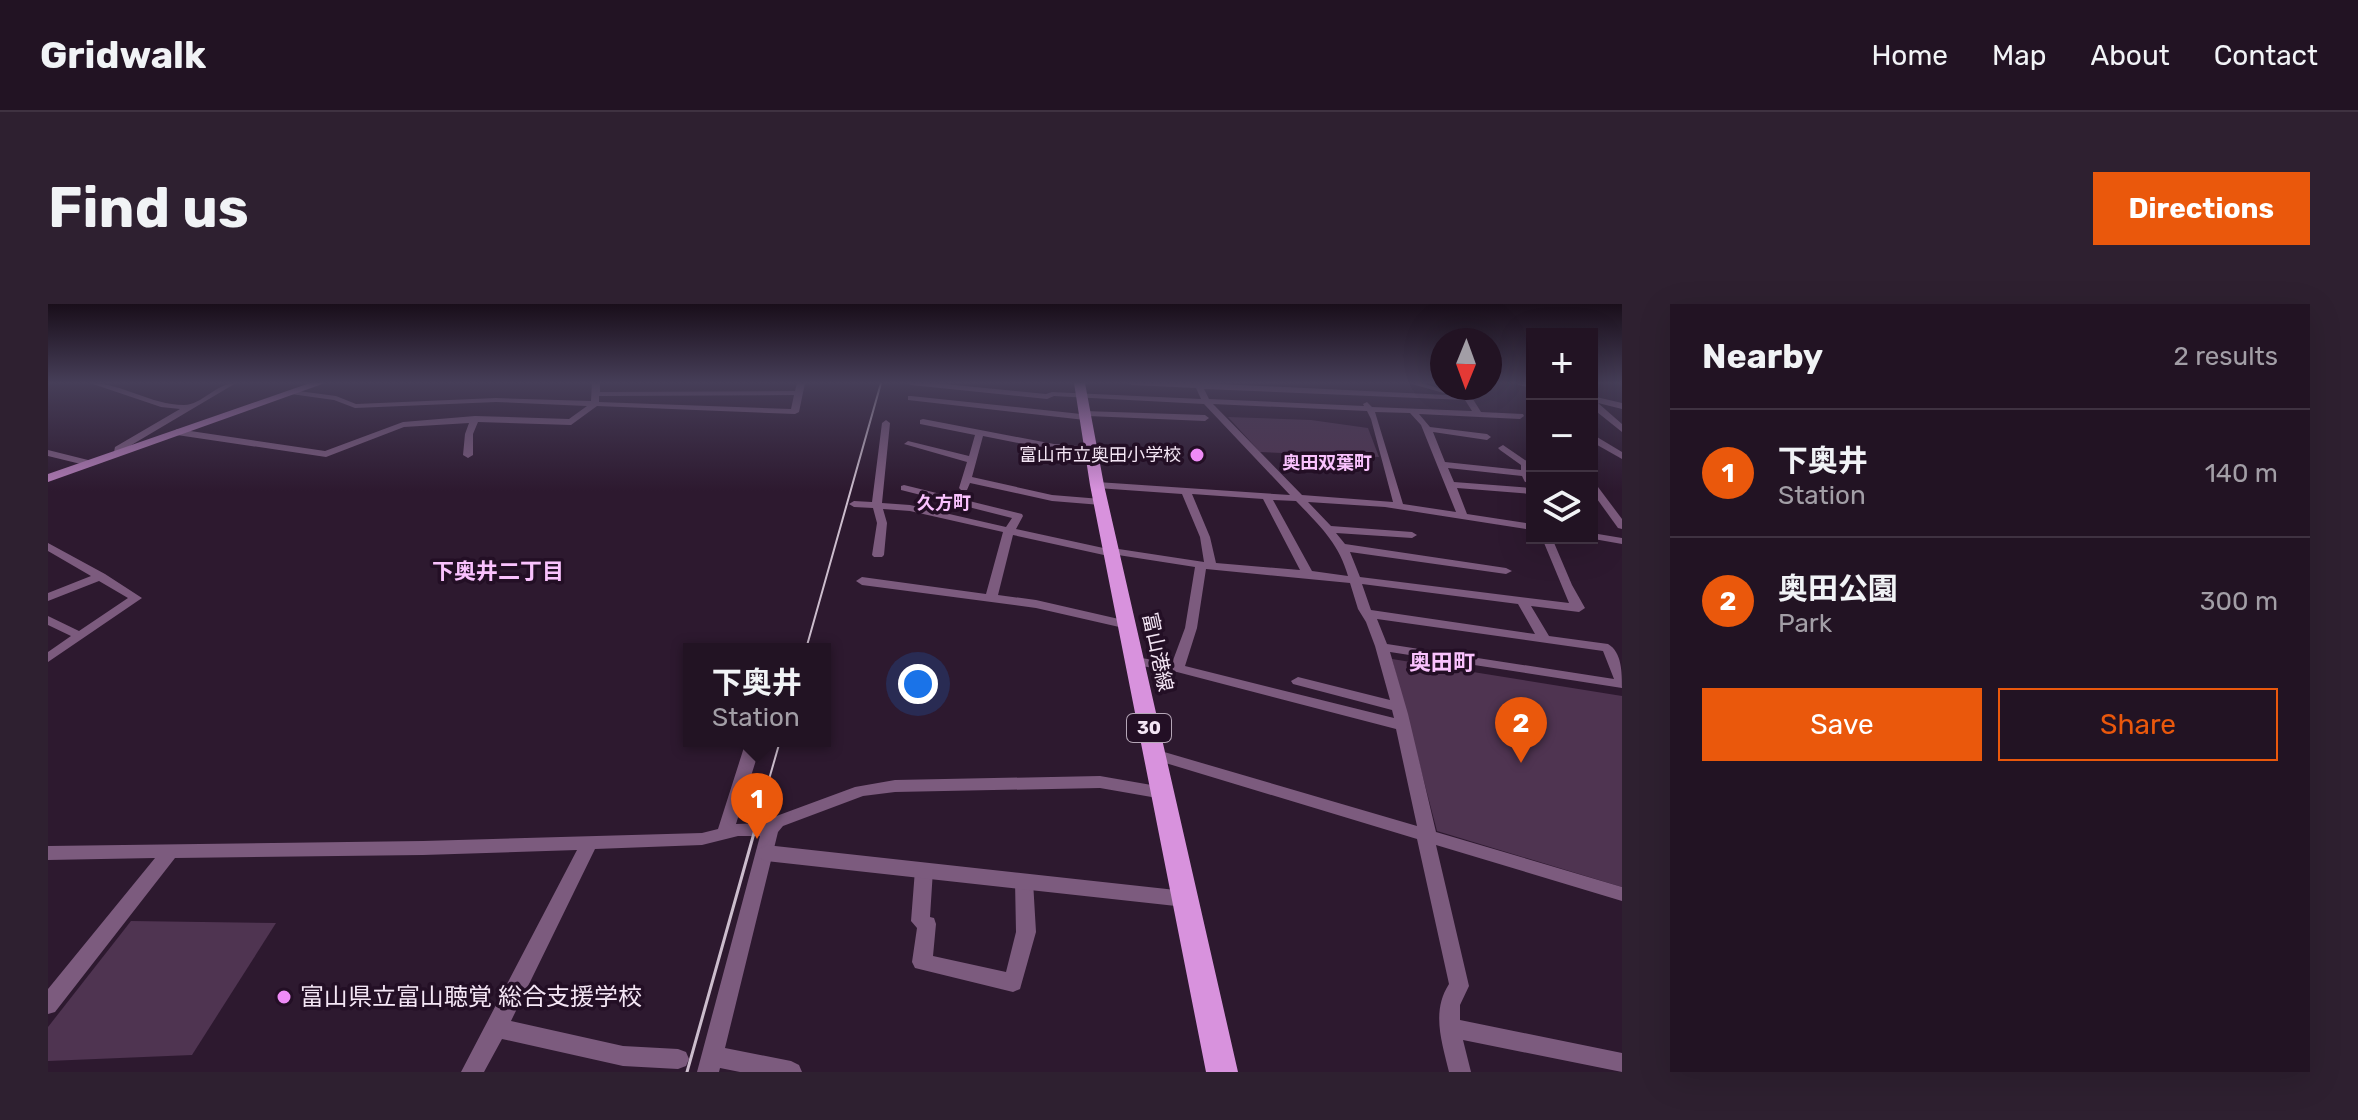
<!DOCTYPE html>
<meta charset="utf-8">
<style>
:root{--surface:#221323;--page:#2e2030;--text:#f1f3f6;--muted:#a29ea6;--line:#3f3241;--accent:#ea580c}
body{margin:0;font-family:Rubik,"Noto Sans JP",sans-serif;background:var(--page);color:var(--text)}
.controls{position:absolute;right:24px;top:24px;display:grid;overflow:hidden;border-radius:0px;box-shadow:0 8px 32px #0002}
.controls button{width:72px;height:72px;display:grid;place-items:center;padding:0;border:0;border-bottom:2px solid var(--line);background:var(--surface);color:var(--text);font:40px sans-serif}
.compass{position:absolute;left:1382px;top:24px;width:72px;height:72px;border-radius:50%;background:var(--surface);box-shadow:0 8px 32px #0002;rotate:181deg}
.you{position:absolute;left:870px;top:380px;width:28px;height:28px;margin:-20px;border:6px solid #fff;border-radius:50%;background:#1a73e8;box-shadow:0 0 0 12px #1a73e833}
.badge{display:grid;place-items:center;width:52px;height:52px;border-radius:50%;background:var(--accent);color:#fff;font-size:26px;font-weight:700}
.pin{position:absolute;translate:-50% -66px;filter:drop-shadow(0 2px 4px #0008)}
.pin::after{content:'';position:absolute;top:42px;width:28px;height:24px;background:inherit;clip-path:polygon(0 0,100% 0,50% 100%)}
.popup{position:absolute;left:635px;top:339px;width:148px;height:104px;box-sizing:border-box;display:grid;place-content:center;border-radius:0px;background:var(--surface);filter:drop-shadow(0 2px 6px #0005);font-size:26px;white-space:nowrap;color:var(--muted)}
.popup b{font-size:30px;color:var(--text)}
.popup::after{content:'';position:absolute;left:50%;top:100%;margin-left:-16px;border:16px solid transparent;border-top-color:var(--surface)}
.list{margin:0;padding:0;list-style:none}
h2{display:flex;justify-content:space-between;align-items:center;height:104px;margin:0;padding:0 32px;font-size:34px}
h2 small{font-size:26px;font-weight:400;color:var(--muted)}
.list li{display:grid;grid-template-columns:52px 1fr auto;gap:24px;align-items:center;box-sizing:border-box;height:128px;padding:0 32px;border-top:2px solid var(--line)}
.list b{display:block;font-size:30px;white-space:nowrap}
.list p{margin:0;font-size:26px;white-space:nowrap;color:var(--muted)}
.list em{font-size:26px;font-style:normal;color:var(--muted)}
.actions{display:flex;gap:16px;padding:24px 32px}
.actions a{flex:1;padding:18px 0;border:2px solid var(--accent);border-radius:0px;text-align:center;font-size:28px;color:var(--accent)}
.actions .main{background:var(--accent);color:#fff}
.icon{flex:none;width:44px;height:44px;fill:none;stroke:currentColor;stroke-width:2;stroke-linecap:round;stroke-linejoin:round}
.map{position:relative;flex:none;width:1574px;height:768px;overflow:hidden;border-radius:0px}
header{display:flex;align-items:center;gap:48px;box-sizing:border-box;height:112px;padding:0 40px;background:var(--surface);border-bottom:2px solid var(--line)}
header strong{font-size:38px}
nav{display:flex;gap:44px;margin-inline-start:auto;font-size:28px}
.intro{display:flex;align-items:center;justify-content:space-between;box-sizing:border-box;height:192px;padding:0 48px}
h1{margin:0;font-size:56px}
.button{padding:20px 36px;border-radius:0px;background:var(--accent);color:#fff;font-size:28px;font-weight:700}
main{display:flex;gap:48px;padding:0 48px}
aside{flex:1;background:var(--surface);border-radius:0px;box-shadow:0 8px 32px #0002}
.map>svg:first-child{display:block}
.green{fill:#4f3451}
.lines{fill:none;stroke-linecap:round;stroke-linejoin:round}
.minor{fill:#7c5b7e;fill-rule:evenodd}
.tertiary{fill:#7c5b7e;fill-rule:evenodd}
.secondary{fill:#b07ab4;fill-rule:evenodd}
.primary{fill:#d892dd;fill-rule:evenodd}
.tram-far1{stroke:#ccbdcd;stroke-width:2}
.tram{stroke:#ccbdcd;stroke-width:3}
.poi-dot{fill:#ef8bf7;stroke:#230f25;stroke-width:3}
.labels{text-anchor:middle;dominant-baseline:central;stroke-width:7;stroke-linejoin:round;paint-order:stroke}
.far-poi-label{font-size:18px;fill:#f4e6f5;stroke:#230f25;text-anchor:end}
.far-neighbourhood-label{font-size:18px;font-weight:bold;fill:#fac2fe;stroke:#230f25}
.shield{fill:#230f25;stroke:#b5a6b7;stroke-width:2}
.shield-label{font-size:18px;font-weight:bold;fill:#f4e6f5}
.street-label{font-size:20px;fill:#f4e6f5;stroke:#230f25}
.neighbourhood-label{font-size:22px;font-weight:bold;fill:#fac2fe;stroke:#230f25}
.near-poi-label{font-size:24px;fill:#f4e6f5;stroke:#230f25;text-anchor:start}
</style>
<header>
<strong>Gridwalk</strong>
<nav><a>Home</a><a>Map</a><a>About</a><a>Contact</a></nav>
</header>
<div class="intro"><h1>Find us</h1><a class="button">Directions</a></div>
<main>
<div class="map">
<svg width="1574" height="768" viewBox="0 0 1574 768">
<rect width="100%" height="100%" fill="#2d192f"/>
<g class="green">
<polygon points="1180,113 1263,116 1320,124 1331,153 1212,148"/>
<polygon points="1344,355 1574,392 1574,583 1389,527"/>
<polygon points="83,617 228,619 144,751 0,757 0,723"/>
</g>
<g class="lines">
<g class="minor">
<path d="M42 79C74 79 103 101 136 101 154 101 168 79 188 79L75 146 74 150 71 151 66 148 67 143 132 105 113 103Z"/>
<path d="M544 79H552V88L747 87 749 79H757L751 108 747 110 549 102 523 121 430 118 425 130V151L420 154 415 151 417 130 421 119 356 123 278 153 129 131 125 128 129 125 277 147 355 118 427 112 521 115 539 102 448 98 307 104 286 96 243 90V86L288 92 308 100 448 94 543 97ZM746 91 743 105 551 98V92Z"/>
<path d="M859 79H887L998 90 1004 88 1153 95 1148 84 1084 81 1080 79H1153L1420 92H1423L1433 108 1475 110 1476 112 1472 115 1371 110 1382 123 1439 130 1443 133 1439 136 1385 128 1397 158 1473 166V161L1452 146 1450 144 1455 141 1480 158 1484 177 1477 178 1474 172 1400 164 1406 178 1484 184 1483 190 1409 184 1419 210 1484 220V226L1337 203 1260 198 1283 222 1364 228 1369 231 1364 234 1288 229 1297 240 1458 264 1464 267 1458 270 1302 248 1312 273 1521 299 1494 234H1504L1524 281 1537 304 1531 308 1483 302 1501 332 1560 340C1574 348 1574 369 1574 384L1342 348 1360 410 1388 528 1574 583V597L1388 541 1421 682 1412 701V716L1574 749V768L1415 736 1423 768H1401C1394 738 1383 708 1401 680L1369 535 1101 454 1098 450 1101 446 1106 445 1369 522 1348 425 1129 368 1082 360 1080 357 1082 354 1087 353 1124 359 1137 324 1147 263 1070 251 1065 253 965 231 950 291 988 296 1084 318 1086 321 1084 324 1080 325 988 304 814 281 808 277 814 273 938 290 955 228 862 207 835 205 839 219 836 251 834 253H826L824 251 829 219 825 204 806 203 801 200 806 197 824 198 834 119 838 116 842 119 834 199 862 201 958 223 964 214 853 186V182L856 181 974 210 975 212 968 225 1060 245 1064 244 1156 258 1152 233 1134 190 1049 184 1044 181 1049 178 1242 191 1156 100 1006 92 999 95 863 81ZM1156 85 1417 96 1424 107 1324 103 1319 98 1315 100 1316 102 1161 95ZM1165 100 1319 107 1323 115 1345 198 1254 191ZM1327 108 1362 109 1373 121 1408 208 1355 200ZM1144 190 1215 195 1252 266 1168 259 1162 233ZM1225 196 1248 197C1271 221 1291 239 1300 272L1264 267ZM1158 265 1302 279 1310 305 1318 318 1327 342 1342 396 1250 373 1243 377 1245 380 1344 406 1346 414 1137 362 1149 324ZM1314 280 1470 300 1487 330 1323 306ZM1329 315 1555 347 1566 375 1339 340Z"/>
<polygon points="1360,79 1374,79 1400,87 1396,89"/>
<polygon points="1469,79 1484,80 1484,84 1470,81"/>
<polygon points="863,92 1033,110 1036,107 1157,111 1161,114 1157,117 1040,112 1040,115 1037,116 860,96 860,92"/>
<polygon points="875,115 1006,140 1046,143 1048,145 1043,148 1006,146 935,132 924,173 1004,191 1053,195 1058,198 1053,201 1004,197 922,179 919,186 913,186 911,184 919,158 856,140 860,137 921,152 927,131 872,120 872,116"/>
<polygon points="1544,133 1549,133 1574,148 1574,155 1544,138"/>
<polygon points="0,146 44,157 46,159 41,162 0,152"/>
<polygon points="1544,178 1547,179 1574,215 1574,225 1570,224 1544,188"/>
<polygon points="1544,229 1574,234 1574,240 1540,234 1544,234"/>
<polygon points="0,239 57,270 94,294 0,358 0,348 23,332 0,321 0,312 31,327 80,294 51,277 0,297 0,289 43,272 0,247"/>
<polygon points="698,437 714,437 688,520 718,519 723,514 807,483 847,476 1052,472 1115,483 1121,485 1123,489 1121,493 1115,495 1052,484 847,488 815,492 735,522 730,528 677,744 743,757 751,761 754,768 692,768 672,764 671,768 649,768 712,532 690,532 654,541 547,545 463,717 575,742 630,745 638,748 641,755 638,762 630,765 575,762 454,735 436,768 413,768 529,546 375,551 127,554 7,708 0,710 0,685 107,554 0,556 0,542 375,537 654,529 670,525"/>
<polygon points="876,559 882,561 885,566 882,613 886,614 888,620 885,652 958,668 968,628 967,577 970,572 976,570 982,572 985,577 988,628 972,685 965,688 867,664 864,658 869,624 863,617 867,566 870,561"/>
</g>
<g class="tertiary">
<polygon points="1544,92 1574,99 1574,105 1550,99 1574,120 1574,128 1544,104"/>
<polygon points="718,541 1137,587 1144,589 1147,595 1144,601 1137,603 718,557 711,554 708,549 711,544"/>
</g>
<polygon class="secondary" points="262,79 277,79 0,178 0,170"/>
<polygon class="primary" points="1026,79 1037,79 1056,181 1190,768 1158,768 1042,181"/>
<g class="tram-far1">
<polyline points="758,345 833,79"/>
<polyline points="707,524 732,437"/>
</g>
<polyline class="tram" points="639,768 708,522"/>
</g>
<linearGradient id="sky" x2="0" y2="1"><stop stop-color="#190e1a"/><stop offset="0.42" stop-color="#463e58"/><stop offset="1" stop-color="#463e58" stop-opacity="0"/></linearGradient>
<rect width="1574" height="187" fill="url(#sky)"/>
<g class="poi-dot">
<circle cx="1149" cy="151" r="8"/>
<circle cx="236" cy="693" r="8"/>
</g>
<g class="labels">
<g class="far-poi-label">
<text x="1133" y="151">富山市立奥田小学校</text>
</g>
<g class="far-neighbourhood-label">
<text x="1279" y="159">奥田双葉町</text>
<text x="896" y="199">久方町</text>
</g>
<rect class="shield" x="1079" y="410" width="44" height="28" rx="6"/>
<g class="shield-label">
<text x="1101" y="424">30</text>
</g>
<g class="street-label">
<text transform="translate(1110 348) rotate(78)">富山港線</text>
</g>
<g class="neighbourhood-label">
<text x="450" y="267">下奥井二丁目</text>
<text x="1394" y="358">奥田町</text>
</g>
<g class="near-poi-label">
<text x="252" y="693">富山県立富山聴覚 総合支援学校</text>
</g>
</g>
</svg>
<div class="controls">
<button>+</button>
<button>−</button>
<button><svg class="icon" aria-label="layers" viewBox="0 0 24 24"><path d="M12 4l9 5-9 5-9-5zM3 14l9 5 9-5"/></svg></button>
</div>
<svg class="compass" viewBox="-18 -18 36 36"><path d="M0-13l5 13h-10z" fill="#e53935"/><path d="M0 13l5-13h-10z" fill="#a29ea6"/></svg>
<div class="you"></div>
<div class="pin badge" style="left:709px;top:535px">1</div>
<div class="popup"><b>下奥井</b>Station</div>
<div class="pin badge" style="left:1473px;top:459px">2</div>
</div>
<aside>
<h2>Nearby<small>2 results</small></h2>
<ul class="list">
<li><span class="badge">1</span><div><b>下奥井</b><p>Station</p></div><em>140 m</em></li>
<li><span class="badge">2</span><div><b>奥田公園</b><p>Park</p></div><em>300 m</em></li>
</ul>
<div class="actions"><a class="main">Save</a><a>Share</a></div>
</aside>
</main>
